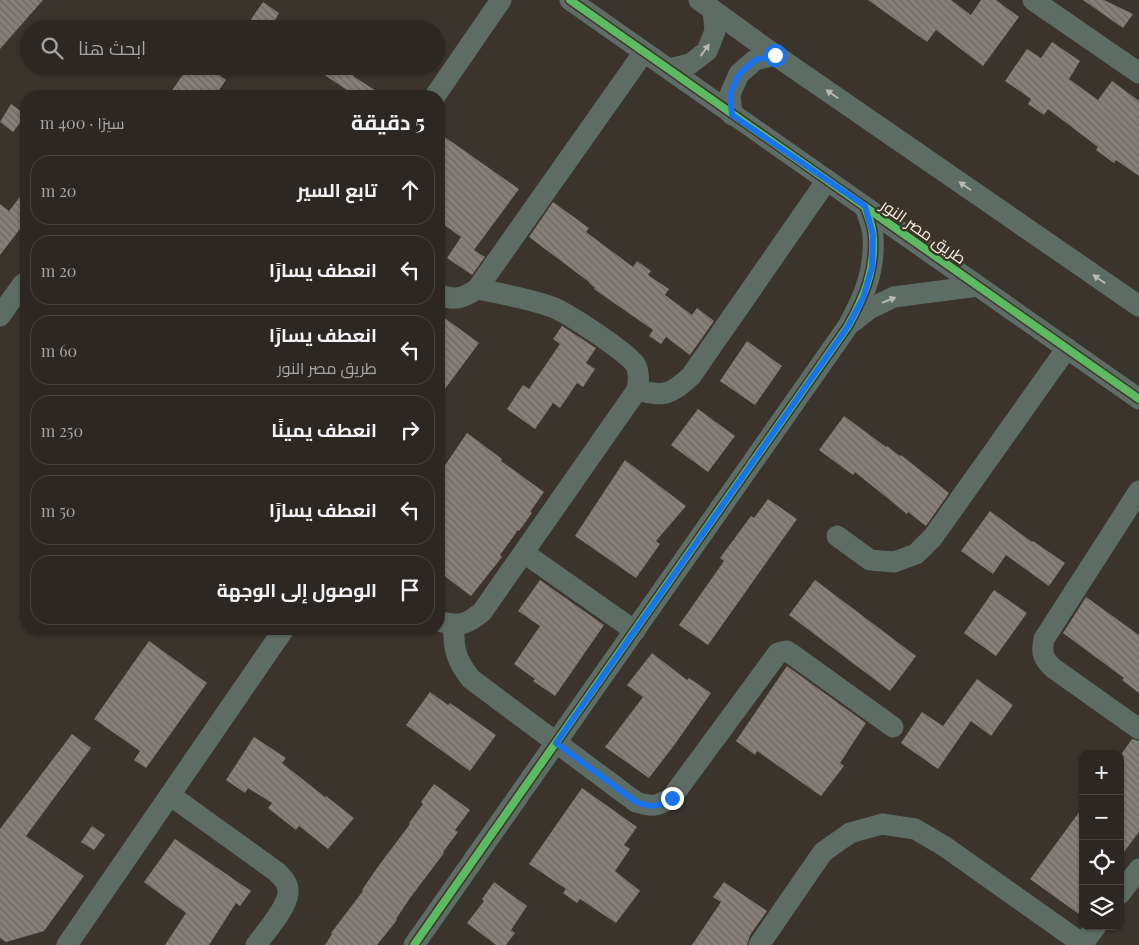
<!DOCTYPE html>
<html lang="ar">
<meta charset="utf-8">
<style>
:root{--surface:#2c2722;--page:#38332f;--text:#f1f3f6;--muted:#a6a5a5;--line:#484440}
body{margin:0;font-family:"Playfair Display",Cairo,serif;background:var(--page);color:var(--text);direction:rtl}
.controls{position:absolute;right:15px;bottom:15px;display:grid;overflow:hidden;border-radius:10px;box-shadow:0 1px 4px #0004}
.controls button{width:45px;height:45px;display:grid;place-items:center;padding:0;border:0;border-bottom:1px solid var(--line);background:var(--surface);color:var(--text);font:25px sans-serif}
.stop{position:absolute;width:15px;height:15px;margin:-11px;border:4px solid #1a73e8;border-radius:50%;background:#fff}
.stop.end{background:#1a73e8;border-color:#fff;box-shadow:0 1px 5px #0008}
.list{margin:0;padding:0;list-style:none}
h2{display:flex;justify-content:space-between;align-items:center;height:65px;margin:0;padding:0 20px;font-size:21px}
h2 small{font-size:16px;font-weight:400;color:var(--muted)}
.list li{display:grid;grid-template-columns:32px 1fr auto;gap:15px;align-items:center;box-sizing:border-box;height:70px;margin:0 10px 10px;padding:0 10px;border:1px solid var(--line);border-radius:20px}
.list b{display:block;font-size:19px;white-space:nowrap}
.list p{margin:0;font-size:16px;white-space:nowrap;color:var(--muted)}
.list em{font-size:16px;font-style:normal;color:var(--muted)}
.icon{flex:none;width:28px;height:28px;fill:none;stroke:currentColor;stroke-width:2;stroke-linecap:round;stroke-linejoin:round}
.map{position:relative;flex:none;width:1139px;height:945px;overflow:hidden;direction:ltr}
.search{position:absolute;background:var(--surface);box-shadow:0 1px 4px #0004;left:20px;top:20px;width:425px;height:55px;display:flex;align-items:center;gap:12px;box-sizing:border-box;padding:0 18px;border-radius:28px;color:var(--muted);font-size:19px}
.panel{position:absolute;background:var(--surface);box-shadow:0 1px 4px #0004;left:20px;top:90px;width:425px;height:545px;border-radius:20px;direction:rtl}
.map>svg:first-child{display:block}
.building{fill:url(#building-back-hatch)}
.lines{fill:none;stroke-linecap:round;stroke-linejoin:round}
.minor{stroke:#5e6c66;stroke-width:21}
.cycleway-casing{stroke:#3f3428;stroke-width:11}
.cycleway{stroke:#5cba63;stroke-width:8}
.oneway{fill:#b8b9b2}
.route{stroke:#1a73e8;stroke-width:6}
.labels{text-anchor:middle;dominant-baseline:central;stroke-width:5;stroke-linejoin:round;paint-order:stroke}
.street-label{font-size:16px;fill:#f4ede5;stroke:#3f3428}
</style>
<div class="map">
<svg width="1139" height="945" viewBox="0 0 1139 945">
<defs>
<pattern id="building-back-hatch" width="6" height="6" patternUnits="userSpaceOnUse" patternTransform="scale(1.25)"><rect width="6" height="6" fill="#857e79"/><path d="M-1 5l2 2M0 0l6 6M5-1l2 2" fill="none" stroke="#6d6864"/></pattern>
</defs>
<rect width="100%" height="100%" fill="#3a342d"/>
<g class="building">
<polygon points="0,0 43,0 0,49"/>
<polygon points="868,0 951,0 971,15 981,0 996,0 1019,17 983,66 936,30 927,42"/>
<polygon points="1083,0 1104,0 1133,14 1123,28"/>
<polygon points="263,2 279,13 275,20 288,29 259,29 249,22"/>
<polygon points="1052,42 1080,61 1069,79 1098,100 1112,81 1139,101 1139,176 1116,160 1114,163 1096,150 1098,147 1048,109 1044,115 1028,104 1031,99 1005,81 1027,49 1041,58"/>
<polygon points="189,66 227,66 220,76 226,80 215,96 168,96"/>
<polygon points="311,66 359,66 353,76 384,96 356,96"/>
<polygon points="11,104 26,115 13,132 0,122"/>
<polygon points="439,133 519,189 474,250 485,257 472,275 447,258 461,237 439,221"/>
<polygon points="26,189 26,221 0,255 0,204 9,211"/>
<polygon points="553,202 589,228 586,232 633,267 637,261 651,271 648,275 669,289 665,295 692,315 697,308 714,321 690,355 666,337 661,344 649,336 653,330 594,289 595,288 589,283 589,282 529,237"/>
<polygon points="439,314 479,343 439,397"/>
<polygon points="562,326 596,348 586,363 595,369 583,387 577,383 560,408 553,403 535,429 507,409 523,385 529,389 560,344 553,339"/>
<polygon points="747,341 782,366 755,405 720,381"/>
<polygon points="698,409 735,436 708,472 671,445"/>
<polygon points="844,416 886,447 887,446 900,456 901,455 949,493 926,526 908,512 907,514 855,472 853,475 819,450"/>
<polygon points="467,433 502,459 501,461 544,492 530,512 532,513 519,531 518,530 500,555 502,557 471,596 439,572 439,474"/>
<polygon points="625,460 686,506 656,541 660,544 636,578 575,536"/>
<polygon points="768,499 797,519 708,645 679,625 724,561 720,558 751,516 754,518"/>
<polygon points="990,511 1032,542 1033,541 1065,563 1049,586 1006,555 993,574 961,551"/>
<polygon points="540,580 604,625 555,696 533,681 535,679 514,664 540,626 518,611"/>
<polygon points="815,580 916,656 890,691 789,615"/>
<polygon points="994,590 1027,613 996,656 964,633"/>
<polygon points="1086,597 1139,635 1139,693 1122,680 1124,678 1063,633"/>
<polygon points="149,641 207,683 146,768 134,760 140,751 94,719"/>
<polygon points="652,653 687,680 689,678 711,693 675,744 649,778 605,747 643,697 627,685"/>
<polygon points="787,666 866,723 840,763 844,766 821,796 757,751 755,755 736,741"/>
<polygon points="977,679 1013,705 991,736 971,721 938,769 901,743 922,712 943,726"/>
<polygon points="430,692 448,705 450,703 496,735 470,771 406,725"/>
<polygon points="72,734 91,748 26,836 84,876 44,931 6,942 0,938 0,829"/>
<polygon points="254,737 286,758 282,763 325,797 326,796 354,818 328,849 299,826 296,830 268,808 272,803 248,788 245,793 226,780"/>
<polygon points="1132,739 1139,741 1139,832 1120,857 1120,756"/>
<polygon points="434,784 470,810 455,830 458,832 443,852 444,853 410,898 396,919 397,920 377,945 325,945 332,934 331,933 363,891 362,890 377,868 410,824 409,823 423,804 421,802"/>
<polygon points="582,788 637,827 624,845 630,849 615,871 640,891 616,923 580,899 577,903 563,893 566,889 529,864"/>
<polygon points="1083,807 1083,917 1030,879"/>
<polygon points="92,826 105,835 94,850 81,842"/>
<polygon points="175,839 251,891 240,906 236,903 209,945 165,945 186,913 144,882"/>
<polygon points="494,882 527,906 511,930 515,933 506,945 496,945 467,923 484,901 482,899"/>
<polygon points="724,882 767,911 750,935 747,945 692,945 721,902 713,897"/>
</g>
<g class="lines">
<g class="minor">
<polyline points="570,0 1139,399"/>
<polyline points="699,0 775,55 1139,306"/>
<polyline points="1033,0 1139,73"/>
<polyline points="669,69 690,64 707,51 715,31 713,10"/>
<polyline points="435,96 501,0"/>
<polyline points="732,115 730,94 739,74 755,60 775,55"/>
<path d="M439 295C456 301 463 298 477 289L644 52"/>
<polyline points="0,316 22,285 26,282"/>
<polyline points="854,321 869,309 894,297 978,286"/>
<path d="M637 390C665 397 670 395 691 376L827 180"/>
<path d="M1139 491 1044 639C1041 652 1043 659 1053 668L1139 729"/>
<polyline points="837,536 870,560 894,562 916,554 933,537 1067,348"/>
<polyline points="524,553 635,631"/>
<path d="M439 621C459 627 466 625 482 612L637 390C639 381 640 372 635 364 625 351 568 313 552 307 528 298 502 294 477 289"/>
<path d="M454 625C453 649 456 660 471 679L636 802C652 807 657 807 672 797L778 653 787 651 793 655 893 727"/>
<path d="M170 795 277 872C283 878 289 884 288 893 287 908 265 933 256 945"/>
<polyline points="1120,894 1139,869"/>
<polyline points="1083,944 1096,926"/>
<polyline points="67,945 284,629"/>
<path d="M414 945 848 326C864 297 875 271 873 237 873 227 868 216 865 207"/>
<polyline points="759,945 823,852 850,833 882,824 915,829 944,846 1084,945"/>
</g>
<defs>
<g id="cycleway">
<polyline points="570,0 1139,399"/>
<path d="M414 945 848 326C864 297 875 271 873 237 873 227 868 216 865 207"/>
</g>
</defs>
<use href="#cycleway" class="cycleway-casing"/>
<use href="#cycleway" class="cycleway"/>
</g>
<defs><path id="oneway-solid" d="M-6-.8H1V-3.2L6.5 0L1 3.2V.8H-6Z" transform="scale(1.25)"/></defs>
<g class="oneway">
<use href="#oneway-solid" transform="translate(705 50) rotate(-54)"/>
<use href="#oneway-solid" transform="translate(832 94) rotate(-145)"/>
<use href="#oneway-solid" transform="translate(965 186) rotate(-145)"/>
<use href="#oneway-solid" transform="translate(1099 279) rotate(-145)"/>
<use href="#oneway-solid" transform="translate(889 300) rotate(-22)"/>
</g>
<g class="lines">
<path class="route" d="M672 798C657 807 652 808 636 802L556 743 848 326 863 298 872 267 873 235 865 206 732 115 730 94 739 74 755 60 775 55"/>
</g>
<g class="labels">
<g class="street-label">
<text transform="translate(924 231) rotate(35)">طريق مصر النور</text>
</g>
</g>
</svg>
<div class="controls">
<button>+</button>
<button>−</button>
<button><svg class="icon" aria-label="locate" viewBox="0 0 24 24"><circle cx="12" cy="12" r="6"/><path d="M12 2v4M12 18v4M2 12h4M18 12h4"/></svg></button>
<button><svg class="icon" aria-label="layers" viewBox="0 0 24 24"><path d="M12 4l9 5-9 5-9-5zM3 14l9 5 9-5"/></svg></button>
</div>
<div class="stop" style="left:775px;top:55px"></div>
<div class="stop end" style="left:672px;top:798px"></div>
<div class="search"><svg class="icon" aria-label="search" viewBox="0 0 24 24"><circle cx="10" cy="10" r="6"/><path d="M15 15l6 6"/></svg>ابحث هنا</div>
<section class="panel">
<h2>5 دقيقة<small>سيرًا · 400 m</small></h2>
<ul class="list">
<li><svg class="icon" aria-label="ahead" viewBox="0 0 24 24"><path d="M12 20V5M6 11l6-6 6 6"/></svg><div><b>تابع السير</b></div><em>20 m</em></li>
<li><svg class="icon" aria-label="left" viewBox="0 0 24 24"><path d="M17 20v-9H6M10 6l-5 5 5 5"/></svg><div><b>انعطف يسارًا</b></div><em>20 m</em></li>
<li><svg class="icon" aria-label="left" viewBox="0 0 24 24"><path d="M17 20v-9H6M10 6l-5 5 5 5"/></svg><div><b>انعطف يسارًا</b><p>طريق مصر النور</p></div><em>60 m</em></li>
<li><svg class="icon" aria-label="right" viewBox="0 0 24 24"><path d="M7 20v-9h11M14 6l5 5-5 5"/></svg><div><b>انعطف يمينًا</b></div><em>250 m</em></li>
<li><svg class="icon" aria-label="left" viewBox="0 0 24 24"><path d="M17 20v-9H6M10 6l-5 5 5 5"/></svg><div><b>انعطف يسارًا</b></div><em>50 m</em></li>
<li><svg class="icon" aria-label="arrive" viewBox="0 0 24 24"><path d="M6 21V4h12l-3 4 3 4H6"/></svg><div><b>الوصول إلى الوجهة</b></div></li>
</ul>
</section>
</div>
